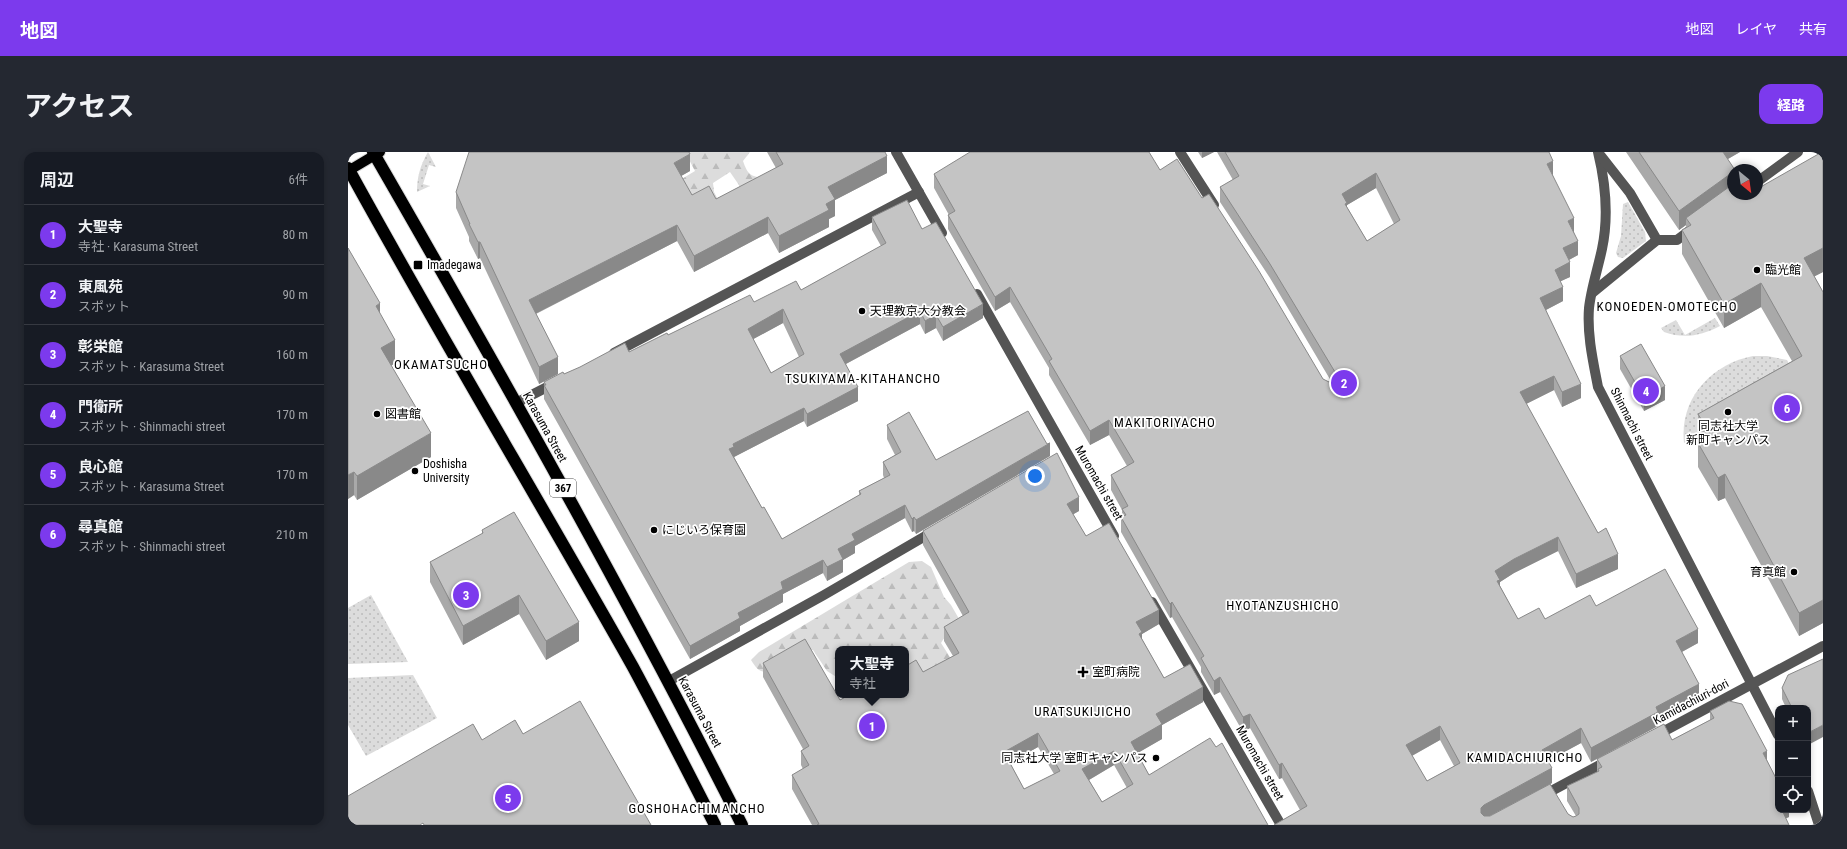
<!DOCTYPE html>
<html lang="ja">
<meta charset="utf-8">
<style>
:root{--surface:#171b24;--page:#242831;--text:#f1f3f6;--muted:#9ea1a6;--line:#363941;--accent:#7c3aed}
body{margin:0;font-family:"Roboto Condensed","Noto Sans JP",sans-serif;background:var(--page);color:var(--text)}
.controls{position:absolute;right:12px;bottom:12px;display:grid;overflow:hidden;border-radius:8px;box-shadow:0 2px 6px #0003}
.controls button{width:36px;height:36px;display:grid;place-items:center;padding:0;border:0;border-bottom:1px solid var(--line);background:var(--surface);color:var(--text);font:20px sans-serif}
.compass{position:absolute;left:1379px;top:12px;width:36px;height:36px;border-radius:50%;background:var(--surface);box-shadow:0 2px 6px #0003;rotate:151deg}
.you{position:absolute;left:687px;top:324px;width:14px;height:14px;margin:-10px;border:3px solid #fff;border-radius:50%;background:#1a73e8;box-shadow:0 0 0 6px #1a73e833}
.badge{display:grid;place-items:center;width:26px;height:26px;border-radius:50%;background:var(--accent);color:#fff;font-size:13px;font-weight:700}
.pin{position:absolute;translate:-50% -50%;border:2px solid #fff;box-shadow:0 1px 4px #0006}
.popup{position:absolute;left:487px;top:494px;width:74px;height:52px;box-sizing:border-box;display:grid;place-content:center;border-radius:8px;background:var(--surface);filter:drop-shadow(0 1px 3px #0005);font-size:13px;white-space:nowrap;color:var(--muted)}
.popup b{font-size:15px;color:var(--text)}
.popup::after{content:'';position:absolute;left:50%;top:100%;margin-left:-8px;border:8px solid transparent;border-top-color:var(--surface)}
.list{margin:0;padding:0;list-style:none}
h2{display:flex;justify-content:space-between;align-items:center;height:52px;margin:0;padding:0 16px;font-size:17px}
h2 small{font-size:13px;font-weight:400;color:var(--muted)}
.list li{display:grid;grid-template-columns:26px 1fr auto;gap:12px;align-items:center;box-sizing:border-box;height:60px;padding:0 16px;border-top:1px solid var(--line)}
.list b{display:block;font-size:15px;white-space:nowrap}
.list p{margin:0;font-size:13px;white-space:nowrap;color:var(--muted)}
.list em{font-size:13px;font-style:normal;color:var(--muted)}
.icon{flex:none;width:22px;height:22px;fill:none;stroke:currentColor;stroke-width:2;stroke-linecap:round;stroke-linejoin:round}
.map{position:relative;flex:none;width:1475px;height:673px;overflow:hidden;border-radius:12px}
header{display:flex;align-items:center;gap:24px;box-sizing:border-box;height:56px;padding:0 20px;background:var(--accent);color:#fff}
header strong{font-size:19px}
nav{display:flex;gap:22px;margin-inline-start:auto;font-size:14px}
.intro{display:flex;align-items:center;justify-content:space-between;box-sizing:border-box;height:96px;padding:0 24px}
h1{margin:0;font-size:28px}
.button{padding:10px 18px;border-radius:12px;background:var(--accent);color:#fff;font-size:14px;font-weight:700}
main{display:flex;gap:24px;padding:0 24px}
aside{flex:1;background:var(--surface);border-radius:12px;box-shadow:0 2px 6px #0003}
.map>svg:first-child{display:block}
.grass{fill:url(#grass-dots)}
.forest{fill:url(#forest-firs)}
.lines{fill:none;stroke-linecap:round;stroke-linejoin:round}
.major-casing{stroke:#dbdbdb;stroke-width:12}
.highway-casing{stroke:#dbdbdb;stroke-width:14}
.minor{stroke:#555;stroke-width:10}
.major{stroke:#000;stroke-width:10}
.highway{stroke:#000;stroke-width:12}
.wall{fill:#a9a9a9;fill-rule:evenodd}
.shaded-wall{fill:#898989}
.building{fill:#c4c4c4;stroke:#898989;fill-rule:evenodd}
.poi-dot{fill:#000;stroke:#fff;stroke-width:1.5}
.labels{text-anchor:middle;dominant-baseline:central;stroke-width:3.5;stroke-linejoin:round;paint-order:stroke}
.shield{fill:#fff;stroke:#4c4c4c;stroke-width:1}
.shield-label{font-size:11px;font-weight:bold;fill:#000}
.poi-label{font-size:12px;fill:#000;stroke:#fff;text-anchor:start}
.street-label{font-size:12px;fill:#000;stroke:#fff}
.neighbourhood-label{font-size:13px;letter-spacing:1px;fill:#000;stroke:#fff}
</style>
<header>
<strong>地図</strong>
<nav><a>地図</a><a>レイヤ</a><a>共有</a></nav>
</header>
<div class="intro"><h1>アクセス</h1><a class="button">経路</a></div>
<main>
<aside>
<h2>周辺<small>6件</small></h2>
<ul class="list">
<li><span class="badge">1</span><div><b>大聖寺</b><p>寺社 · Karasuma Street</p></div><em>80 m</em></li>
<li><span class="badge">2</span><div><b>東風苑</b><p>スポット</p></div><em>90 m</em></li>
<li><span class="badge">3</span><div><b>彰栄館</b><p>スポット · Karasuma Street</p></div><em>160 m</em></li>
<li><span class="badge">4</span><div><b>門衛所</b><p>スポット · Shinmachi street</p></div><em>170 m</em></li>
<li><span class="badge">5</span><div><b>良心館</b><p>スポット · Karasuma Street</p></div><em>170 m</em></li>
<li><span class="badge">6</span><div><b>尋真館</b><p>スポット · Shinmachi street</p></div><em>210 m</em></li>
</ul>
</aside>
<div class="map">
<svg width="1475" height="673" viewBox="0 0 1475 673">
<defs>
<pattern id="grass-dots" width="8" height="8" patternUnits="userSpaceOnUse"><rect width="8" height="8" fill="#dcdcdc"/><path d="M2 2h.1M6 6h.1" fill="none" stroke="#bbb" stroke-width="1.8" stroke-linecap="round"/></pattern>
<pattern id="forest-firs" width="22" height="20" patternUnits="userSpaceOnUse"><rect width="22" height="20" fill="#dcdcdc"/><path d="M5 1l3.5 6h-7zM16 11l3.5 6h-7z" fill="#bbb"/></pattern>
</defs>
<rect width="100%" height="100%" fill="#fff"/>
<g class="grass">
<path d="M80 0 88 15 81 13 75 32 82 34 69 40C69 25 72 14 80 0Z"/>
<polygon points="1280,50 1297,80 1298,89 1275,106 1270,105 1268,101 1273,84 1275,52"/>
<path d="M1367 166 1372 174C1353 184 1336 187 1316 180L1313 176 1328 168 1337 183Z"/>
<path d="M1405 204H1419L1439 208 1450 228 1336 291C1331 247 1363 212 1405 204Z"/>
<polygon points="23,443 60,510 0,512 0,456"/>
<polygon points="65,523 89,566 18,604 0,573 0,526"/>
</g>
<g class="forest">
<path d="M337 0H402L395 9C400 23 402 24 416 26L393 36 382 20 365 31 366 40 375 57 344 53 332 28 347 19Z"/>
<path d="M574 409 583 415 596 445 603 453 614 472 598 483 593 491 607 513 609 522 558 524V497H490V526L479 519 465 498 457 497 422 519C412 522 408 516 403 508L411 500 561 410Z"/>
</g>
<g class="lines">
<defs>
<polyline id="major" points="0,19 32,0"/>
<g id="highway">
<path d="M25 0C153 222 279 445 394 673"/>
<path d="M0 16C92 184 191 348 285 515 313 567 340 620 367 673"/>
</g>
</defs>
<use href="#major" class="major-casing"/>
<use href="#highway" class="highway-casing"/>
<g class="minor">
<polyline points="548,0 594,81"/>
<polyline points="832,0 866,53"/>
<path d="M1250 0C1258 33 1261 64 1254 97 1250 116 1243 137 1241 156 1239 183 1245 209 1250 235L1430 583"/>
<polyline points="1253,4 1282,41 1309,88"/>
<polyline points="1409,30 1450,0"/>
<polyline points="1244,141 1309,88 1329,88 1345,76"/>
<polyline points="629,142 766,384"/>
<polyline points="266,201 571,40"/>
<polyline points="168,251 207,231"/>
<polyline points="804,450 933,673"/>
<polyline points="321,529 476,443 586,379"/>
<polyline points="1307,584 1475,494"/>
<polyline points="1460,639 1471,673"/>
<polyline points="1194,644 1261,608"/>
</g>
<use href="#major" class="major"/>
<use href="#highway" class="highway"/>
</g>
<g class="wall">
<polygon points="419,0 537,0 539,21 487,48 487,64 481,67 481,75 431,101 420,81 346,120 329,89 188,162 210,222 191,232 132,106 130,107 121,89 121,85 108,56 108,40 342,19 333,24 344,43 368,47 428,16"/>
<polygon points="850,0 866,0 854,6"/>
<path d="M869 0H1201L1205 24 1226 80 1230 103 1221 108 1222 125 1212 129 1215 149 1198 158 1233 246 1214 255 1206 238 1178 252 1270 417 1228 436 1210 399 1166 421 1152 430V434L1170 467H1197L1248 454 1350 491 1334 500 1351 546 1310 568V574L1243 610 1233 591 1200 609 1204 631 1141 664 1220 662 1225 665 1228 664 1219 649V634L1249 620V607L1324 588 1362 568V559L1419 608 1441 658V665L1438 666 926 673 952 658 934 626 931 627 902 576 895 580 872 540 866 543 853 520V515L824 465 822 466 773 380V365L774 364V358L763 338V323L779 314 761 283 742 293 701 223V216L662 150 647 159 600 77V63H601L586 36V22L812 18 854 46 975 227 981 230 983 229 922 126 872 50V35L885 28ZM1028 36 1046 72 1019 89 999 55V53ZM1092 588 1106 614 1079 629 1064 604Z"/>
<polygon points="1278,0 1392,0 1380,7 1385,42 1409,42 1475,0 1475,120 1466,124 1475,140 1475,471 1451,484 1377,346 1370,349 1350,315 1350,291 1352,290 1350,286 1350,262 1444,209 1413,155 1376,176 1334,102 1334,78 1338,76 1338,73 1331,78"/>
<path d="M524 65 574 77 635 166 595 189 588 176 577 182 572 172 498 212 510 249 459 275 456 269 386 305 414 356 434 387 511 343V339L536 326 535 323V310L547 303 539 287V273L588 308 702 304 568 382 566 379 564 380 557 366 507 394V401L495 408V420L479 429 475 421 435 442V450L392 474V479L342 507 196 247V230L216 222 281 200 320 183 406 150 453 138 533 94 524 78ZM435 171 451 205 423 221 405 187Z"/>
<polygon points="32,163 47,211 43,214 83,305 9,348 6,343 0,347"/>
<polygon points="1272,204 1317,248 1296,259 1272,217"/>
<path d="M731 359 725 362 738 384 811 472 794 482V487L816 526 855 550 814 573V587L789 601 801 623 868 595 920 673H464L444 637V623L455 617 453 613V599L455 597 415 525V511L492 548 575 520 605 504 596 489V475L615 464 575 393V379ZM690 595 706 622 676 637 662 611ZM766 613 779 636 754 650 741 628Z"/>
<polygon points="134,378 231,489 198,508 171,462 115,493 82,430 82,410 134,382"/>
<polygon points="1434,536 1460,556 1438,556 1434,547"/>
</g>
<g class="shaded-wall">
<polygon points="854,0 866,0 854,6"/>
<polygon points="1371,0 1392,0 1371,12"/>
<polygon points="342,2 342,19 326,28 326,11"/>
<polygon points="539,4 539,21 487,48 487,64 481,67 481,75 431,101 431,84 478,52 480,35"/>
<polygon points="1205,9 1205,24 1199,12"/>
<polygon points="1385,20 1385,39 1338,66 1338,73 1331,78 1331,59"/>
<polygon points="1028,21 1028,36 999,53 999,65 994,42"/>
<polygon points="420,65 420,81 346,120 346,104"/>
<polygon points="1226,66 1226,80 1220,83 1220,69"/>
<polygon points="329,73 329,89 181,165 181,148"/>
<polygon points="1230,89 1230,103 1215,111 1215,96"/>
<polygon points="130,90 132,90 132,106 130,107"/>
<polygon points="1475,96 1475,120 1456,130 1456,106"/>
<polygon points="1222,110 1222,125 1207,132 1207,118"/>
<polygon points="1413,131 1413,155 1376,176 1376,152"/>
<polygon points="662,135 662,150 647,159 647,145"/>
<polygon points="1215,135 1215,149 1192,161 1192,146"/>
<polygon points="32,151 32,175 28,154"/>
<polygon points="635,152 635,166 595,189 595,175"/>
<polygon points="435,157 435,171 400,190 400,177"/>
<polygon points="572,159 572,172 492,215 492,202"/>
<polygon points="588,163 588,176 577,182 577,169"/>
<polygon points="47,188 47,211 33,220 33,196"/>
<polygon points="210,205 210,222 191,232 191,215"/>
<polygon points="1206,224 1206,238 1172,255 1172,240"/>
<polygon points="1233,232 1233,246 1214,255 1214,240"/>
<polygon points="1317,234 1317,248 1296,259 1296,246"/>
<polygon points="510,235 510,249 459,275 459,262"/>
<polygon points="456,256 456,269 386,305 386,308 381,297 385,292"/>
<polygon points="761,268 761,283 742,293 742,279"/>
<polygon points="83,281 83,305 9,348 9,324"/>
<polygon points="702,291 702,304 568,382 568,368"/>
<polygon points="6,320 6,343 0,347 0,323"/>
<polygon points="1377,322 1377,346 1370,349 1370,326"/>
<polygon points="731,345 731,359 719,366 719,352"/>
<polygon points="557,353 557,366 507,394 507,401 495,408 495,420 479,429 479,415 490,397 504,382"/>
<polygon points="566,365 566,379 564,380 564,367"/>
<polygon points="1210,385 1210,399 1166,421 1152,430 1152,442 1147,419 1166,407"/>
<polygon points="1270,402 1270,417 1228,436 1228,422"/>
<polygon points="475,408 475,421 435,442 435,450 392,474 392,479 342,507 342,494 390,461 433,430"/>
<polygon points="171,443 171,462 115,493 115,474"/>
<polygon points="1475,448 1475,471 1451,484 1451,461"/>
<polygon points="824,450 824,465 822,466 822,452"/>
<polygon points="811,458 811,472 794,482 794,494 788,470"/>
<polygon points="231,470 231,489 198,508 198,489"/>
<polygon points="1350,477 1350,491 1328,503 1328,489"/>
<polygon points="872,525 872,540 866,543 866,529"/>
<polygon points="1351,532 1351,546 1310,568 1310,574 1243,610 1243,596 1308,555"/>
<polygon points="855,535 855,550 814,573 814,587 783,605 783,590 808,562"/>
<polygon points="902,562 902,576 895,580 895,565"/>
<polygon points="1475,573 1475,585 1460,593 1460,581"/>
<polygon points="1092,574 1092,588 1058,607 1058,593"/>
<polygon points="1233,576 1233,591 1194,612 1194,598"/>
<polygon points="690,581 690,595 656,614 656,600"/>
<polygon points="766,599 766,613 734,632 734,617"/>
<polygon points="1419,599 1419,613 1415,601"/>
<polygon points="934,611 934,626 931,627 931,613"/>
<polygon points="1204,616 1204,631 1136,667 1133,673 1133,656 1136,653"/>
<polygon points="1432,658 1441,658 1441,665 1432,669"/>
</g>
<g class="building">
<polygon points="121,0 341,0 342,2 326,11 344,43 361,34 368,47 435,12 428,0 537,0 539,4 480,35 487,47 478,52 481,58 431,84 420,65 346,104 329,73 181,148 210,205 191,215 132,90 130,90 121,72 122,72 108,40"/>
<path d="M622 0H801L812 18 829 7 854 46 861 42 911 119 975 227 981 230 985 229 987 224V220L922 112 872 35 891 24 877 0H1201L1205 9 1199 12 1226 66 1220 69 1230 89 1215 96 1222 110 1207 118 1215 135 1192 146 1233 232 1214 240 1206 224 1172 240 1250 381 1258 376 1270 402 1228 422 1210 385 1166 407 1147 419 1152 428 1149 429 1170 467 1191 456 1197 467 1242 443 1248 454 1317 417 1350 477 1328 489 1351 532 1308 555 1310 560 1243 596 1233 576 1194 598 1204 616 1136 653 1133 656V661L1136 664H1142L1202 632 1220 662 1225 665 1228 664 1231 662V656L1219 634 1251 619 1250 617 1254 615 1249 607 1316 572 1324 588 1366 566 1362 559 1381 549 1394 552 1419 599 1415 601 1430 630V658H1434L1441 673H926L959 654 934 611 931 613 902 562 895 565 872 525 866 529 853 506 856 504 824 450 822 452 773 365 778 363 774 357 780 354 763 323 786 310 761 268 742 279 701 209 704 207 662 135 647 145 600 63 607 59 586 22ZM1028 21 1052 68 1019 89 997 52 999 51 994 42ZM1092 574 1112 611 1079 629 1058 593Z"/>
<polygon points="1291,0 1375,0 1387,18 1385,18 1385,20 1331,59"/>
<polygon points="1474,0 1475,0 1475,96 1456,106 1475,140 1475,448 1451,461 1377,322 1370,326 1350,291 1363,284 1350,262 1454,204 1413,131 1376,152 1334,78 1343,73 1338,66 1385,32 1385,42 1409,42 1409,37"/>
<path d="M559 48 574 77 588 70 635 152 595 175 588 163 577 169 572 159 492 202 510 235 459 262 456 256 385 292 386 295 381 297 414 356 416 355 434 387 513 342 511 339 542 323 535 310 553 300 539 273 561 260 588 308 680 259 699 292 702 291 568 368 566 365 564 367 557 353 504 382 507 388 490 397 495 407 479 415 475 408 433 430 435 437 390 461 392 466 342 494 196 233H198L196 230 215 220 216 222 232 215 277 191 281 200 319 181 320 183 402 143 406 150 448 129 453 138 538 91 524 65ZM435 157 456 202 423 221 400 177Z"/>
<polygon points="0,96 32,151 28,154 47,188 33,196 83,281 9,324 6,320 0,323"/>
<polygon points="1293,192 1317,234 1296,246 1272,204"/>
<path d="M709 301 731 345 719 352 738 384 761 371 811 458 788 470 794 480 791 482 816 526 842 512 855 535 808 562 814 572 783 590 801 623 862 586 868 595 874 591 920 673H469L471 672 444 623 461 613 453 599 461 594 415 511 457 487 492 548 501 543H558V514L568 508 575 520 611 501 596 475 621 460 575 379ZM690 581 712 619 676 637 656 600ZM766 599 785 632 754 650 734 617Z"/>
<polygon points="166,360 231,470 198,489 171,443 115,474 82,410 135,381 134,378"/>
<polygon points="1475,507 1475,573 1460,581 1460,556 1444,556 1434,536 1440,523"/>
<polygon points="232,549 303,673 76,673 75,671 72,673 0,673 0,644 125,572 134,588 167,568 175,582"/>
</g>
<g class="poi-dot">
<rect x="65" y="108" width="10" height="10" rx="2"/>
<circle cx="1409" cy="118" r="4"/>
<circle cx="514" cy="159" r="4"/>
<circle cx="1380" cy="260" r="4"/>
<circle cx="29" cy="262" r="4"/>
<circle cx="67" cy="319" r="4"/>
<circle cx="306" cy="378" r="4"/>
<circle cx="1446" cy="420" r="4"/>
<path d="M733 514h4v4h4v4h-4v4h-4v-4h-4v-4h4z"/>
<circle cx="808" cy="606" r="4"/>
</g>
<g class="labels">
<rect class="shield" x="202" y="327" width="26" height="18" rx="3"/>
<g class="shield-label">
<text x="215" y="336">367</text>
</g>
<g class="poi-label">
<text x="79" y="113">Imadegawa</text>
<text x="1417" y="118">臨光館</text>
<text x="522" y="159">天理教京大分教会</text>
<text x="37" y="262">図書館</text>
<text x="1380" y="274" text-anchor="middle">同志社大学<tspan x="1380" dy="14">新町キャンパス</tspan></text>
<text x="75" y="312">Doshisha<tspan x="75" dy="14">University</tspan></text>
<text x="314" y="378">にじいろ保育園</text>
<text x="1438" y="420" text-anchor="end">育真館</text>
<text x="744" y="520">室町病院</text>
<text x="800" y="606" text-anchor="end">同志社大学 室町キャンパス</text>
</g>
<g class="street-label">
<text transform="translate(1284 272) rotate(63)">Shinmachi street</text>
<text transform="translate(197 275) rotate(61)">Karasuma Street</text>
<text transform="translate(751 331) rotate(60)">Muromachi street</text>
<text transform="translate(1343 550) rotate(-28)">Kamidachiuri-dori</text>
<text transform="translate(352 560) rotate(62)">Karasuma Street</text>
<text transform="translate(912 611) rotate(60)">Muromachi street</text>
</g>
<g class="neighbourhood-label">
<text x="1319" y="154">KONOEDEN-OMOTECHO</text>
<text x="93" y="212">OKAMATSUCHO</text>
<text x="515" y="226">TSUKIYAMA-KITAHANCHO</text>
<text x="817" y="270">MAKITORIYACHO</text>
<text x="935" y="453">HYOTANZUSHICHO</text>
<text x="735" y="559">URATSUKIJICHO</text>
<text x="1177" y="605">KAMIDACHIURICHO</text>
<text x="349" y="656">GOSHOHACHIMANCHO</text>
</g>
</g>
</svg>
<div class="controls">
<button>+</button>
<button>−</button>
<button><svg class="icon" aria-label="locate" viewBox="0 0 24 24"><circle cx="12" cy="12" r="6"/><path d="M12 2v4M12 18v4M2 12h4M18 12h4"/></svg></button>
</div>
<svg class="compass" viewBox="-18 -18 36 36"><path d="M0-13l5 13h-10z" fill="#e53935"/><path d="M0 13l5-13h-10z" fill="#9ea1a6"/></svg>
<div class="you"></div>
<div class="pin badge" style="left:524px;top:574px">1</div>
<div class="popup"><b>大聖寺</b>寺社</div>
<div class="pin badge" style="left:996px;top:231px">2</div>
<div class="pin badge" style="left:118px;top:443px">3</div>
<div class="pin badge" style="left:1298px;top:239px">4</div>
<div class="pin badge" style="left:160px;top:646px">5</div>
<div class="pin badge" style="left:1439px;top:256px">6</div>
</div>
</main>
